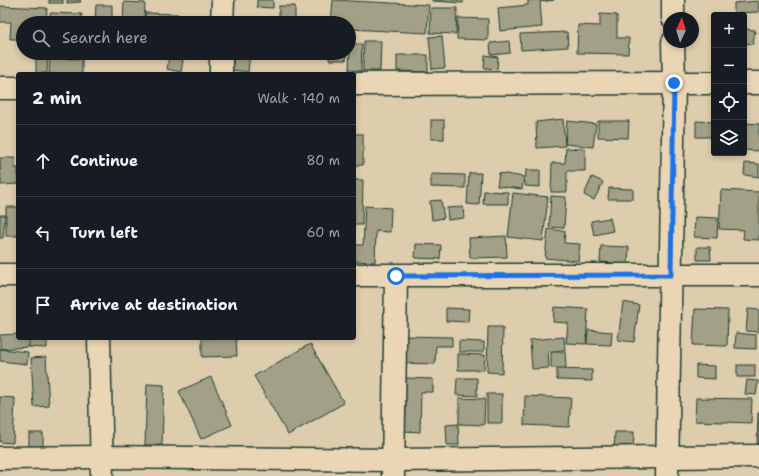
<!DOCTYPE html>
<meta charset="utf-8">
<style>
:root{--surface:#171b24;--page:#242831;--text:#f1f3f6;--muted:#9ea1a6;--line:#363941}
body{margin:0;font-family:"Shantell Sans",sans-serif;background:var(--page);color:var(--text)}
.controls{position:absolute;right:12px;top:12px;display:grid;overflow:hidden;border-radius:4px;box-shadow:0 2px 6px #0003}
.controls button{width:36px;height:36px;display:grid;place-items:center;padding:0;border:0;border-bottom:1px solid var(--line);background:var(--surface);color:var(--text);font:20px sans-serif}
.compass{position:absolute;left:663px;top:12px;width:36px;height:36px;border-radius:50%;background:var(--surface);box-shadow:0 2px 6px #0003;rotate:4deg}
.stop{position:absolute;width:12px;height:12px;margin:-9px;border:3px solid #1a73e8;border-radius:50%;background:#fff}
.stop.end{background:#1a73e8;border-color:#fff;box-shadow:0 1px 4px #0008}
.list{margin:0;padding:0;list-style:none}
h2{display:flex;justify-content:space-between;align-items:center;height:52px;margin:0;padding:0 16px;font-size:17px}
h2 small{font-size:13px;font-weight:400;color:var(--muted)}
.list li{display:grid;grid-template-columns:26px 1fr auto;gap:12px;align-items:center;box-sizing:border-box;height:72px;padding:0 16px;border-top:1px solid var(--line)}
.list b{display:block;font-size:15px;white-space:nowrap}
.list em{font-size:13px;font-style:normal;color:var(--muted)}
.icon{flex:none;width:22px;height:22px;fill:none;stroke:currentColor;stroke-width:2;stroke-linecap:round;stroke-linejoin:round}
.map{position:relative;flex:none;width:759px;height:476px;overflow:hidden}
.search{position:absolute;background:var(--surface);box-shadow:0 2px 6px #0003;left:16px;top:16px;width:340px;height:44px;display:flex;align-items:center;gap:10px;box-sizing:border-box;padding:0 14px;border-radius:22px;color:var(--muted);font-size:15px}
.panel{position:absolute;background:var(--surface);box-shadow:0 2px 6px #0003;left:16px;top:72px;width:340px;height:268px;border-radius:4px}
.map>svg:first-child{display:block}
.building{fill:#a2a087;stroke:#1f3d34}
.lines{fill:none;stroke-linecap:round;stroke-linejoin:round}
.minor-casing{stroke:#1f3d34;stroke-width:25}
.minor{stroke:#ead6b4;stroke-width:22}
.route{stroke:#1a73e8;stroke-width:5}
</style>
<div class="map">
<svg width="759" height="476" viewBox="0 0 759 476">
<rect width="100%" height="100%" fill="#decdac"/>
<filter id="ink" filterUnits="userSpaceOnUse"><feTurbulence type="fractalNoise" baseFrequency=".025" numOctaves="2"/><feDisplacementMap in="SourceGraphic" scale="8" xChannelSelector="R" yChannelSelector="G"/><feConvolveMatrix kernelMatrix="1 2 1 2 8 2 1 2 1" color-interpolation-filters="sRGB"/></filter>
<g filter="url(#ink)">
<g class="building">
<rect x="49" y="0" width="14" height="3"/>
<polygon points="67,0 80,0 81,2 67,3"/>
<polygon points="257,0 273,0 273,8 257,7"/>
<polygon points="333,0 429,5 427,33 349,29 349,23 331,23"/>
<polygon points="432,0 463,0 463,3 432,1"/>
<polygon points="528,0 554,0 540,2 542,27 500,31 498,8 528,5"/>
<polygon points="758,1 759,12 734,13 734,3"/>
<polygon points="124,2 145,3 144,23 123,23"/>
<polygon points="96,5 112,5 112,20 95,20"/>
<polygon points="0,6 47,8 46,23 23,23 23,39 10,39 11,22 0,22"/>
<rect x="279" y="6" width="16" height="17"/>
<polygon points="431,8 457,8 456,34 430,33"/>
<polygon points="50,13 82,14 81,23 50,23"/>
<polygon points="145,13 178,14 178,23 145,23"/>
<polygon points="600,14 617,15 617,38 629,38 628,54 577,53 578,25 600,26"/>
<polygon points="458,18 488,19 488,40 457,39"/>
<polygon points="744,29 755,30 753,44 744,43"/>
<polygon points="567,32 568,47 521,50 520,34"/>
<polygon points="442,36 445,68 432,69 429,37"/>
<polygon points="364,41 381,41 380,71 363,71"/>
<polygon points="509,41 510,53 491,55 490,43"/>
<polygon points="350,44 362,44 361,71 349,70"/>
<polygon points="36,53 48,53 47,73 36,73"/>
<polygon points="50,53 62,53 62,57 50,56"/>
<polygon points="234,53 250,53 248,72 232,70"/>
<polygon points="329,53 347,53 346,60 329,60"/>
<polygon points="397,55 428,55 428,72 397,71"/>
<polygon points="485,55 498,57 497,69 484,68"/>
<polygon points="169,57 183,60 181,72 167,69"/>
<polygon points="50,58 82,59 82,74 49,74"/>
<polygon points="563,119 565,146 537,148 536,122"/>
<rect x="431" y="120" width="13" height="19"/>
<polygon points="567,121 596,124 593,147 565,144"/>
<polygon points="598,121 629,121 628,138 598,137"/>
<polygon points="696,121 714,122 714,137 696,137"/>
<polygon points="744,123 759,124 759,151 744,150"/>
<rect x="354" y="134" width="9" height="31"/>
<polygon points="566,148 585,149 585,171 567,171 567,192 551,192 552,163 565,163"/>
<polygon points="0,158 15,158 15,168 18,168 18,184 1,185"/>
<polygon points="745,163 759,164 759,177 744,175"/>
<polygon points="526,170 540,170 540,187 525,186"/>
<polygon points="469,173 481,173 479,205 467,204"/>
<polygon points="499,173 524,177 522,189 497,186"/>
<polygon points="431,174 465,175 465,188 431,187"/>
<polygon points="592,177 603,182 594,200 584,195"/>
<polygon points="354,180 363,180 362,225 354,225"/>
<polygon points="609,188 633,189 633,199 608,199"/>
<polygon points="721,190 759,192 759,240 743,239 744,230 719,229"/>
<polygon points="484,191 508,192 508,204 483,204"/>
<polygon points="513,193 548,197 543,241 508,237"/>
<polygon points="551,196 566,197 564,228 549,227"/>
<polygon points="441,200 444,218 432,220 430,201"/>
<polygon points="365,206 391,208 390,232 376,231 375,262 354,261 354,245 363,245"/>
<rect x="6" y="207" width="12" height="29"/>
<polygon points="463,207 464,218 448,220 447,208"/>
<polygon points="0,215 5,215 3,238 0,238"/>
<polygon points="695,217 718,218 717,238 694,237"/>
<polygon points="610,218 613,231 594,235 591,221"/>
<polygon points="548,229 565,231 564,243 580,244 578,261 545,258"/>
<polygon points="506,236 507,257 470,258 469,238"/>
<polygon points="416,244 441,245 440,259 415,258"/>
<polygon points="601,246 629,247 628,264 600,262"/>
<polygon points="697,247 710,247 711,260 697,260"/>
<polygon points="623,302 639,305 634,342 618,340"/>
<polygon points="554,307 588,309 586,344 566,343 568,323 553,322"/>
<polygon points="446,308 469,309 468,322 446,321"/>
<polygon points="695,309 728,310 727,346 693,345"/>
<polygon points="748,309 759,310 759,332 746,331"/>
<polygon points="488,327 503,327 502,373 487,372"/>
<polygon points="588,330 612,332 611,345 587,344"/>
<polygon points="736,333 756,335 756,349 735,348"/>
<polygon points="18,334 18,338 27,338 28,347 0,349 0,335"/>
<polygon points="404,336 452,337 452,346 436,346 435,364 403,363"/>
<polygon points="564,337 565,350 548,351 549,368 532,369 530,340"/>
<polygon points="29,338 47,338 47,348 29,347"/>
<polygon points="202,338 236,338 237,356 202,357"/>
<polygon points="459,341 484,342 484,352 459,352"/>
<polygon points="310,344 344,403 288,435 254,376"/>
<polygon points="0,349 28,352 27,364 0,361"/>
<polygon points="551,352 565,352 566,368 551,368"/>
<polygon points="458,354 485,355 484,370 458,370"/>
<polygon points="46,357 49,406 34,407 31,358"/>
<polygon points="696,365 715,366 715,379 696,378"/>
<rect x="737" y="365" width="18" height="12"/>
<polygon points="557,369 592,370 592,381 557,380"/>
<polygon points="211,377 232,425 201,439 179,391"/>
<polygon points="406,378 433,379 433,392 421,392 420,432 404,431"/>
<polygon points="457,378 477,378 477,396 456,395"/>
<polygon points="747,380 758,381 756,395 745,394"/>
<polygon points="147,384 164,385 162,445 145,445"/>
<rect x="487" y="394" width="15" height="29"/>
<polygon points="525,396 571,398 569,427 524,425"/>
<polygon points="0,397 15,398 13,443 0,442"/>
<polygon points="459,398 485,399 484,425 459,424"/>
<polygon points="696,398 752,399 751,423 695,421"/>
<polygon points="758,413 759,413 759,446 757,446"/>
<polygon points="458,424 459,445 447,445 446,425"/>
<polygon points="615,432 634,432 633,450 614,449"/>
<rect x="29" y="433" width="14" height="14"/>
</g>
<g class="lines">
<defs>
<g id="minor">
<polyline points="673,0 673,18"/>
<polyline points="222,23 223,0"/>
<polyline points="221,74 221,53"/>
<polyline points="744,83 759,83"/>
<polyline points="354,84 714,83"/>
<polyline points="0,88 18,88"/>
<polyline points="0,275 18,275"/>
<polyline points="354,275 759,275"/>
<polyline points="99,338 102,476"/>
<polyline points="0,458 102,457 393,460 759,456"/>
<polyline points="393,476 396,276"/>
<polyline points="667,476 674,83 673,42"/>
</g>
</defs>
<use href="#minor" class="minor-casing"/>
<use href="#minor" class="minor"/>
</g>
</g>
<g class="lines" filter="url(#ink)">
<polyline class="route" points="396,276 671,275 674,83"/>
</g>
</svg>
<div class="controls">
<button>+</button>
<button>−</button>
<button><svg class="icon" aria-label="locate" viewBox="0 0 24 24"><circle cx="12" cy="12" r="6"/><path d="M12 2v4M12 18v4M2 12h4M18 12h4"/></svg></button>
<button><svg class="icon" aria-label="layers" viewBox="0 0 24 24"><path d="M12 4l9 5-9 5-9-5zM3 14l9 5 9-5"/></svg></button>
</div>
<svg class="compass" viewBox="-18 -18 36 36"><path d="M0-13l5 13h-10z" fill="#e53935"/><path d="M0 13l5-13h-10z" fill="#9ea1a6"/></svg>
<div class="stop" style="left:396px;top:276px"></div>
<div class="stop end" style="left:674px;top:83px"></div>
<div class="search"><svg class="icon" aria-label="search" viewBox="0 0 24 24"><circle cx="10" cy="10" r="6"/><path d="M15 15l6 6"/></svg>Search here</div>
<section class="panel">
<h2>2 min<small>Walk · 140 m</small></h2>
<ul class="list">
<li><svg class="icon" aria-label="ahead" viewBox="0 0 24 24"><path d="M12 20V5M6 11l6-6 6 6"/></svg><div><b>Continue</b></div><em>80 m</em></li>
<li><svg class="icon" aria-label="left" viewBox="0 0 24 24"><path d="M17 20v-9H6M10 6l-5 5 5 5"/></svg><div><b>Turn left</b></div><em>60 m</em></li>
<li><svg class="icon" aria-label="arrive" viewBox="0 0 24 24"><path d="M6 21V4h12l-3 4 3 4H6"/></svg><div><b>Arrive at destination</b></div></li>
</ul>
</section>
</div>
